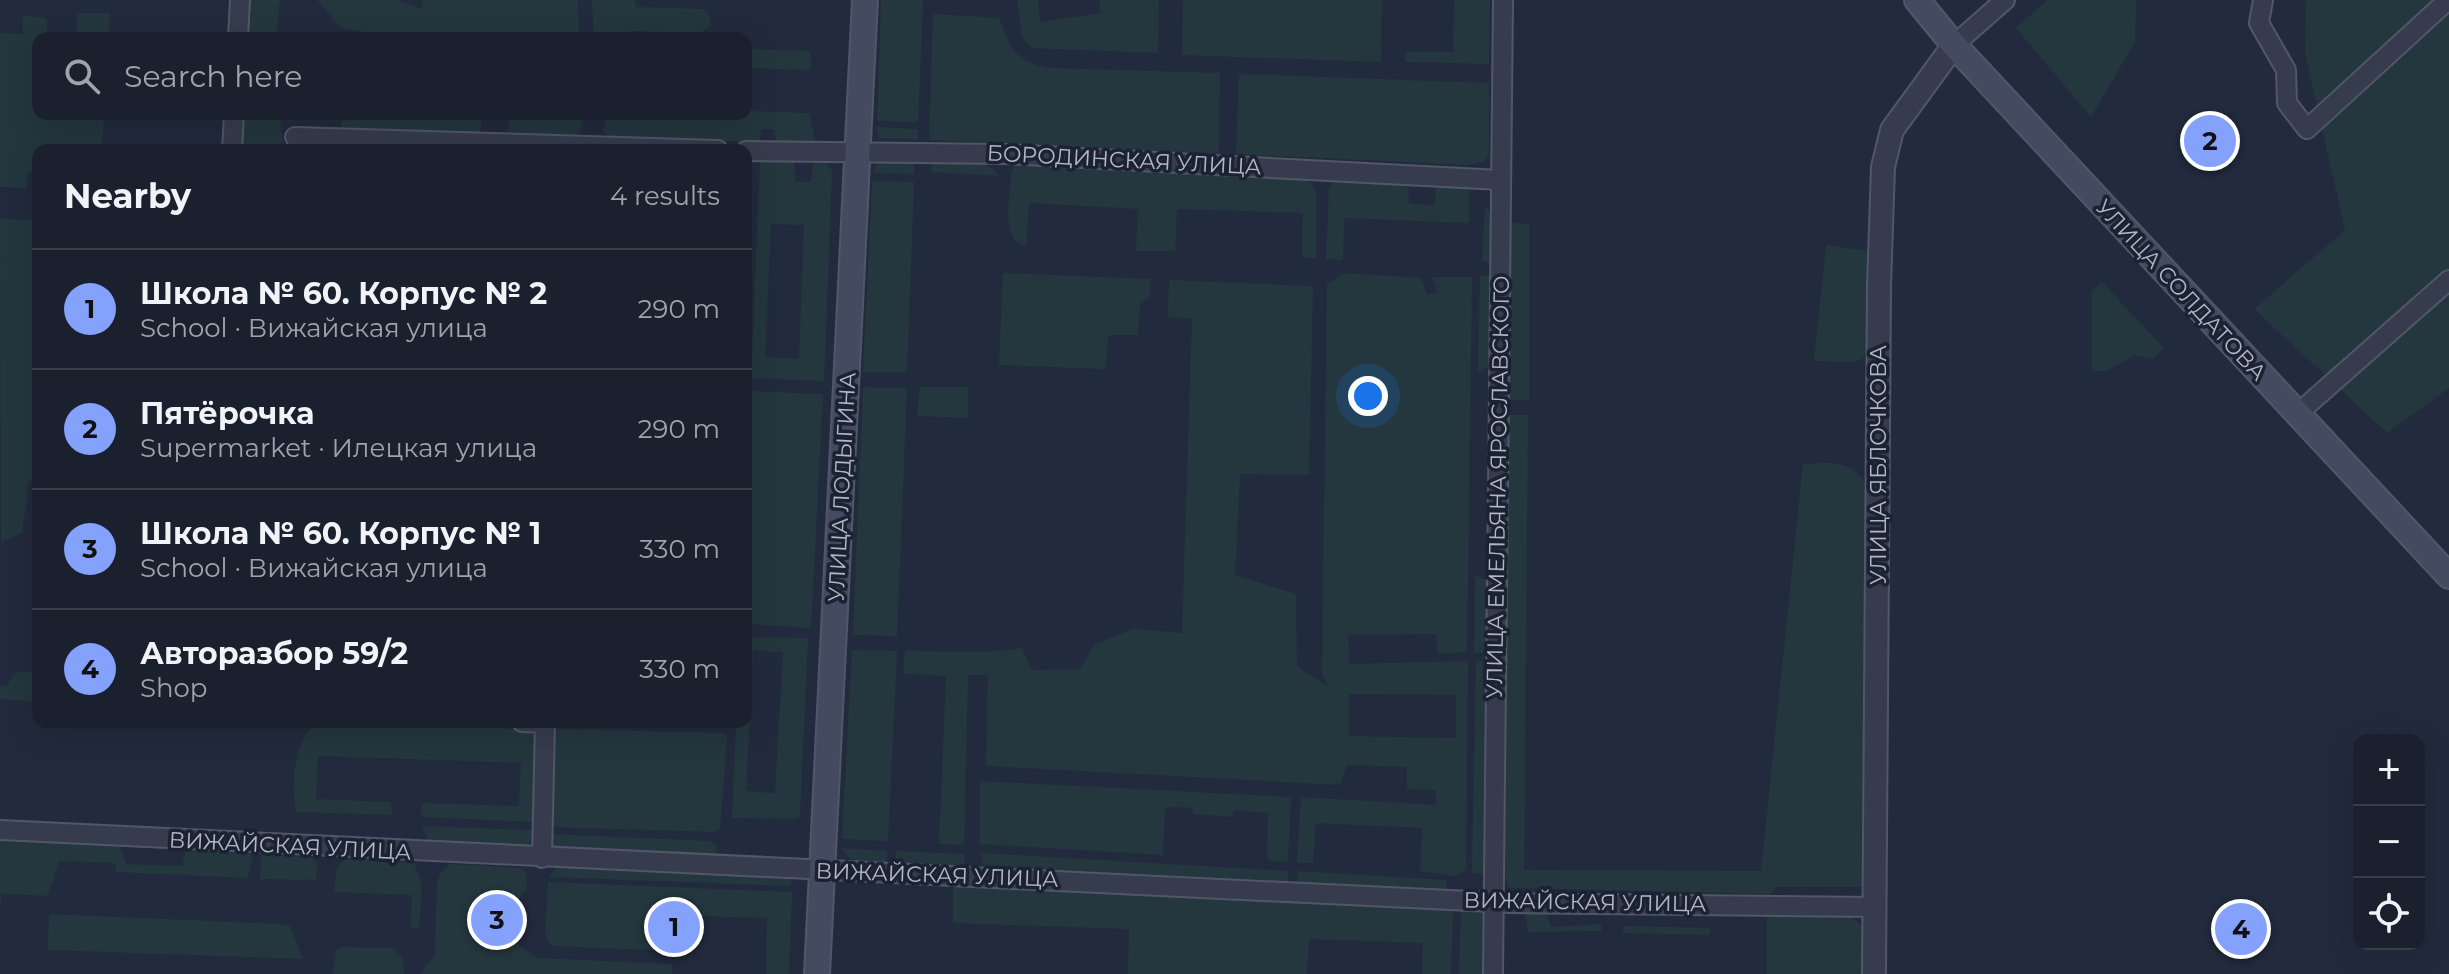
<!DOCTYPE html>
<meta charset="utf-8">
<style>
:root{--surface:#1a202e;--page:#272d3a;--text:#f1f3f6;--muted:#9fa3aa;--line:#383e4a;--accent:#84a2fb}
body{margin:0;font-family:Montserrat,sans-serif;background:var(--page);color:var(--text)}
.controls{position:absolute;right:24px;bottom:24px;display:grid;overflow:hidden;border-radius:16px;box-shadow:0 8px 32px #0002}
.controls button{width:72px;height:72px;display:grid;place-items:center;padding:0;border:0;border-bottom:2px solid var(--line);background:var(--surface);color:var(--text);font:40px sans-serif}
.you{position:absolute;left:1368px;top:396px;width:28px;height:28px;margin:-20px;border:6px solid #fff;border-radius:50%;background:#1a73e8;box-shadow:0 0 0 12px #1a73e833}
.badge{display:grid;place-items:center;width:52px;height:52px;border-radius:50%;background:var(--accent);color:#111;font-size:26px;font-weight:700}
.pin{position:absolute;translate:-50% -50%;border:4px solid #fff;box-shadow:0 2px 8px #0006}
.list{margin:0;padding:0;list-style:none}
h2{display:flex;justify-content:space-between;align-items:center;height:104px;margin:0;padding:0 32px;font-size:34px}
h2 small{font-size:26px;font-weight:400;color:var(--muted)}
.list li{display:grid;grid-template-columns:52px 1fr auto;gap:24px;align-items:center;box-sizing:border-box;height:120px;padding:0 32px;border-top:2px solid var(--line)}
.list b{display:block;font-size:30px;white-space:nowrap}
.list p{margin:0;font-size:26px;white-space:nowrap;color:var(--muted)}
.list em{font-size:26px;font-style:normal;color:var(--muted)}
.icon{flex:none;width:44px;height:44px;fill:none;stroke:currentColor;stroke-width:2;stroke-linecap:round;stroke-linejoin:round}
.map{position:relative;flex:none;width:2449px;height:974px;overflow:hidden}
.search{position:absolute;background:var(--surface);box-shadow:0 8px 32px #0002;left:32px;top:32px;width:720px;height:88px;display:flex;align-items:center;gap:20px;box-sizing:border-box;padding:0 28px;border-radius:16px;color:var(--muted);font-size:30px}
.panel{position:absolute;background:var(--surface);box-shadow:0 8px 32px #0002;left:32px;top:144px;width:720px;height:584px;border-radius:16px}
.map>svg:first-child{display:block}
.green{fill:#24373e;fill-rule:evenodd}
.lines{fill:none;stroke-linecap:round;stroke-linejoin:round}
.minor-casing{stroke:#515768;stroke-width:22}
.tertiary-casing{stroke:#515768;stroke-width:26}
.secondary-casing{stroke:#515768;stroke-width:28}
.minor{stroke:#363c4d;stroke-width:18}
.tertiary{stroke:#363c4d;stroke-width:22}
.secondary{stroke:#444b60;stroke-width:24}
.labels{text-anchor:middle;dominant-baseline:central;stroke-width:7;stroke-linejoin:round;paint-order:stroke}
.street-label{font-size:22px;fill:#b2b7c8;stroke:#1b2232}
</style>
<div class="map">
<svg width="2449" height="974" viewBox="0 0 2449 974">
<rect width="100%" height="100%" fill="#222a3d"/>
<g class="green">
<polygon points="249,0 280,0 276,38 245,38 251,16"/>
<polygon points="317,0 398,0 421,9 423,0 578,0 579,37 372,33 341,28"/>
<polygon points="592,0 635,0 636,7 703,9 708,13 711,25 700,33 632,31 594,38"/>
<polygon points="881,0 923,0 918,122 877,121"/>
<polygon points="1017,0 1038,0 1040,22 1100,13 1100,0 1159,0 1158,53 1032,48 1022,36"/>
<polygon points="1183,0 1382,0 1381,62 1182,55"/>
<polygon points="1454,0 1490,0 1489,64 1405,62 1405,52 1453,52"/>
<polygon points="2047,0 2136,0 2135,42 2091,117 2016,28"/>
<polygon points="2306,0 2449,0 2449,388 2387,433 2254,309 2345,230 2305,53"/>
<polygon points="77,13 110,13 108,38 76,38"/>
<path d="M933 14 999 18C1011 50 1014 60 1049 68L1220 73 1219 154 929 140Z"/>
<polygon points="23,16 44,17 47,21 47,38 38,38 38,114 104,114 102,150 38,150 38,172 28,171 27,188 0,187 0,33 23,34"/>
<polygon points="746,49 810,51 811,70 746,68"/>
<polygon points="1239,74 1489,83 1489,154 1485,161 1469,165 1236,154"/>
<polygon points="746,111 809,113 816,144 777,143 773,129 761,129 760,142 608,137 603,131 608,114 746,114"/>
<polygon points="243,114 273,114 280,120 284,150 240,150"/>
<polygon points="342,114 483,114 480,133 342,128"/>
<polygon points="584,114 581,129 576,136 507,134 511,115"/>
<polygon points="877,127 918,129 918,140 882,138 878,137"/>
<polygon points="891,159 914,160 914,174 873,173 876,165"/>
<path d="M760 161 794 162 795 182H811L813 163H825L832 170 824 381 751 378ZM771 224 804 225 799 359 765 357Z"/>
<path d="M932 161C952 162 988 155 998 176L932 172Z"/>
<path d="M1021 163 1306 178 1316 190V258L1302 257 1303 213 1177 209 1175 251H1136L1138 209 1029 203 1026 246C999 241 1011 194 1011 173L1014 166Z"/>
<polygon points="872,181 914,182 907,372 863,372"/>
<polygon points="1337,181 1408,185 1409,204 1435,205 1436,186 1469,188 1469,223 1344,218 1343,260 1326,259 1329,187"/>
<polygon points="1485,205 1490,212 1491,263 1482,261"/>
<polygon points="0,219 38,220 38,481 29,481 22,533 1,542"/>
<polygon points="1511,223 1529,224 1529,400 1509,400"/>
<polygon points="1826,245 1868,251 1869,344 1863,359 1851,362 1814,361"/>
<polygon points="1003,273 1150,279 1150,297 1140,304 1138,335 1108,335 1106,369 999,365"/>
<path d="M1344 273 1421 278 1427 295 1437 292 1432 277H1472L1467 652 1437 654 1436 634 1348 635 1349 664 1468 661 1466 869 1455 876 1420 871 1422 828 1316 823 1313 863H1297L1301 797 1436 805V790L1407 789V767L1347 765 1340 785 986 766 988 675H968L964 845 939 844 946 676 903 674 905 651 989 652 1022 648 1032 670 1080 669 1094 645 1133 629 1182 633 1192 319 1168 317 1169 280 1313 286 1309 475 1240 474 1235 575 1296 594 1297 666 1327 686 1322 673 1327 284ZM1349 694 1456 695V738L1349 736Z"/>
<polygon points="1480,276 1490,276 1488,366 1478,374"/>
<polygon points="2102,282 2164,348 2152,359 2135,355 2106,371 2092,371 2092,291"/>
<polygon points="863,387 907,388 897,636 853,635"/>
<polygon points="920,387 968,387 968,418 917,416"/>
<polygon points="751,391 823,394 811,628 746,624"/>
<path d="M1509 415H1528L1524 870 1761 871 1803 464C1830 463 1851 458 1865 484L1864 887H1776L1770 894 1509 888 1505 875Z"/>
<polygon points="1475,576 1487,580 1486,653 1474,653"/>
<path d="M746 637 808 638 800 816 797 819 732 818 736 722H746ZM753 651 783 652 775 793 746 791Z"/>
<polygon points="852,650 897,651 888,841 842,839"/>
<polygon points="1476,661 1485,661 1483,874 1472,873"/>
<polygon points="18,672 38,672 38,702 0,699 0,686 6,685"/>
<path d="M318 723 523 729 534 734V822L421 817 422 803 519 806 521 763 318 756 316 799 391 802 393 815 296 812C291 783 293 740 318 723Z"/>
<polygon points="556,729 724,733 727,738 720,828 715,832 549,827 551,733"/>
<polygon points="980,781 1291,797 1288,862 1267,860 1268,813 1233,810 1233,817 1193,814 1192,808 1165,807 1163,855 980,844"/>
<polygon points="422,826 534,830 530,843 520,847 429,843"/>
<polygon points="549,834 710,841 717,846 716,855 555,848"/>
<polygon points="0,841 120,846 126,864 182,866 186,850 253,854 248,878 116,872 115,863 59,861 48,896 2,894 0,911"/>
<path d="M842 848 887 851 886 864C869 863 850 866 842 848Z"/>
<polygon points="896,851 964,854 965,867 896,864"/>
<polygon points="980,853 1289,871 1288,881 989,867 983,864"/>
<polygon points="261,854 310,857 318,864 316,880 260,879"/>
<polygon points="344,859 408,862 415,865 422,886 419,927 411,929 412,895 334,892 337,868"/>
<path d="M450 864 522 868C536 887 519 898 505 912H491L490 931 501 932 537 958 672 964V974H420L435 955 437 882 441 872Z"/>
<polygon points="557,867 791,878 791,886 549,877"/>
<polygon points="1298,871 1446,880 1447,889 1298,882"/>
<polygon points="548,882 792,892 789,974 766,974 767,918 698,916 692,899 675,900 673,904 671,951 551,946 545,936"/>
<polygon points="953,885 1453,908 1451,974 1422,974 1423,943 1309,939 1307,974 1128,974 1129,929 953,923"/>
<polygon points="1461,908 1479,910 1483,914 1482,974 1459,974"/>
<polygon points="1525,911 1546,911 1551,927 1601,924 1602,931 1528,932"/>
<polygon points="1767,913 1851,916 1865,929 1865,974 1767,974"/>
<polygon points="49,914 280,924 290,926 303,959 48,950"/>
<polygon points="1623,926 1710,928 1709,935 1623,933"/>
<polygon points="343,947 392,948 403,958 404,974 332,974 336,950"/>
</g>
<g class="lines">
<defs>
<g id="minor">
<polyline points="2263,0 2259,23 2286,70 2287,103 2307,129 2448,0"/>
<polyline points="238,38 240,0"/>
<polyline points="1954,45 2005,0"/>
<polyline points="295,137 718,150"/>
<polyline points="232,150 234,114"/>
<polyline points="746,151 1005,154 1501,180"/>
<polyline points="2296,415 2449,280"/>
<polyline points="522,722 545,723 542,858"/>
<polyline points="0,830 1512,903 1875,907"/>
<polyline points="1493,974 1503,0"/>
</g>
<polyline id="tertiary" points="1874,974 1879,286 1883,167 1892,130 1954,45"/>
<g id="secondary">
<polyline points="1917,0 1954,45 2449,576"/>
<polyline points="817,974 865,0"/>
</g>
</defs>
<use href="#minor" class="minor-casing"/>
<use href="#tertiary" class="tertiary-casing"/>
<use href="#secondary" class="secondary-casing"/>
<use href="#minor" class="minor"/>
<use href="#tertiary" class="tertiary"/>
<use href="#secondary" class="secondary"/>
</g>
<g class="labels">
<g class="street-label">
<text transform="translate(1124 160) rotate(3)">БОРОДИНСКАЯ УЛИЦА</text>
<text transform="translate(2181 290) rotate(47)">УЛИЦА СОЛДАТОВА</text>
<text transform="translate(1878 465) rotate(-90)">УЛИЦА ЯБЛОЧКОВА</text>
<text transform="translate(842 487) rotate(-87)">УЛИЦА ЛОДЫГИНА</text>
<text transform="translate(1498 487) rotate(-89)">УЛИЦА ЕМЕЛЬЯНА ЯРОСЛАВСКОГО</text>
<text transform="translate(290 846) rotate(3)">ВИЖАЙСКАЯ УЛИЦА</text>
<text transform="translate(937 875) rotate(2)">ВИЖАЙСКАЯ УЛИЦА</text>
<text transform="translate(1585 902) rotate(1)">ВИЖАЙСКАЯ УЛИЦА</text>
</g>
</g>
</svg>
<div class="controls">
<button>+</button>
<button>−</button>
<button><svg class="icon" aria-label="locate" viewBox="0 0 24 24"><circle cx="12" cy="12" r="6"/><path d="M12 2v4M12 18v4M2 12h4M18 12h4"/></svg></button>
</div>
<div class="you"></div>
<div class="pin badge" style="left:674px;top:927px">1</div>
<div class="pin badge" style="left:2210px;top:141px">2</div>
<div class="pin badge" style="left:497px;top:920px">3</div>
<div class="pin badge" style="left:2241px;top:929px">4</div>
<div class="search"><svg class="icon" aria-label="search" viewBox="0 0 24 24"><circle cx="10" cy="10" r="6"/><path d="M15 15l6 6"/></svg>Search here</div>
<section class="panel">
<h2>Nearby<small>4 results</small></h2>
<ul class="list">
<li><span class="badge">1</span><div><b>Школа № 60. Корпус № 2</b><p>School · Вижайская улица</p></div><em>290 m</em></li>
<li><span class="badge">2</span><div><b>Пятёрочка</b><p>Supermarket · Илецкая улица</p></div><em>290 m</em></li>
<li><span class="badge">3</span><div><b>Школа № 60. Корпус № 1</b><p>School · Вижайская улица</p></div><em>330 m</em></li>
<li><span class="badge">4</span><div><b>Авторазбор 59/2</b><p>Shop</p></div><em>330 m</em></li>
</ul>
</section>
</div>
